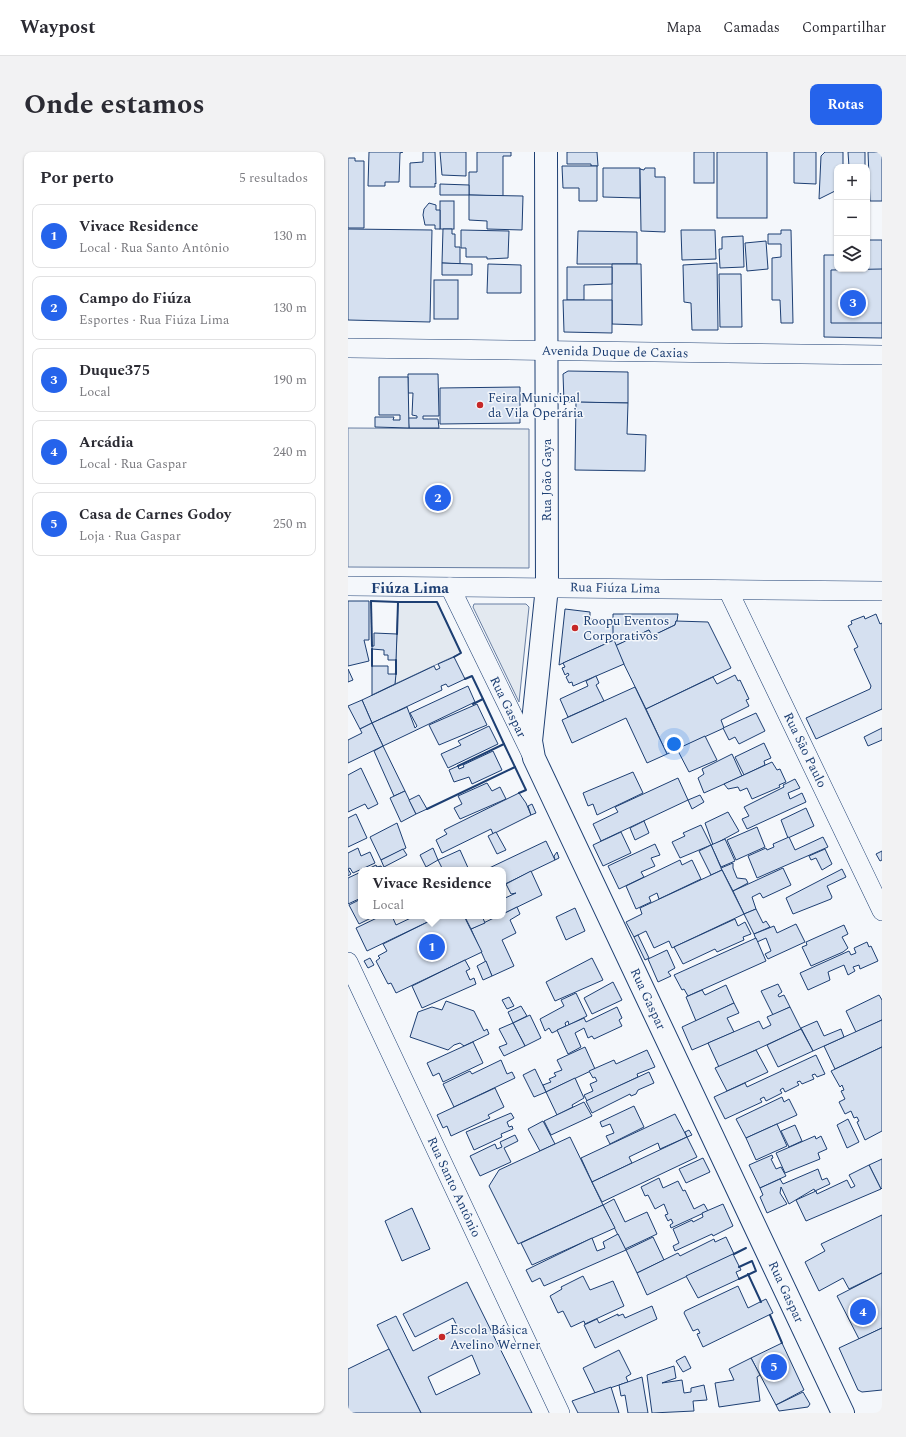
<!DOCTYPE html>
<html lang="pt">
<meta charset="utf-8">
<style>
:root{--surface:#fff;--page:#f2f2f3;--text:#2b2b33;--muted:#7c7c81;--line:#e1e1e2;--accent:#2563eb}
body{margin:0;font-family:Spectral,serif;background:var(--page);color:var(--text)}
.controls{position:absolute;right:12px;top:12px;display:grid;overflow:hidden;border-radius:8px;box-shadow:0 1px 3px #0004}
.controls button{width:36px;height:36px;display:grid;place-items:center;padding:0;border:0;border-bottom:1px solid var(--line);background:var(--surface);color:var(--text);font:20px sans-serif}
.you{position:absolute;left:326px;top:592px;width:14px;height:14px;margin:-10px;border:3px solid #fff;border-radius:50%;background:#1a73e8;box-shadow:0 0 0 6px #1a73e833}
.badge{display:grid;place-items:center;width:26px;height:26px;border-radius:50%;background:var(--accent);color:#fff;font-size:13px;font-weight:700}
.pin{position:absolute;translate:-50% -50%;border:2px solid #fff;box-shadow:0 1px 4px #0006}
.popup{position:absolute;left:10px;top:715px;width:148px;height:52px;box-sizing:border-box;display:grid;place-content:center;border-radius:8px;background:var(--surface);filter:drop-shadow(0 1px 3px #0005);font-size:13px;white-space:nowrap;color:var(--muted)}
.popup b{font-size:15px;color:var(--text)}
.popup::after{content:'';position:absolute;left:50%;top:100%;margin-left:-8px;border:8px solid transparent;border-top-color:var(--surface)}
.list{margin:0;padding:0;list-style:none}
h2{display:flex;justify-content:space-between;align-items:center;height:52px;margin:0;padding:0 16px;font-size:17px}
h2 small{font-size:13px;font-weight:400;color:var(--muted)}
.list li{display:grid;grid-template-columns:26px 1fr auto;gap:12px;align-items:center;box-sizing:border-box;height:64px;margin:0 8px 8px;padding:0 8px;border:1px solid var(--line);border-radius:8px}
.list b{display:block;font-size:15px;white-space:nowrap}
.list p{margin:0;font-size:13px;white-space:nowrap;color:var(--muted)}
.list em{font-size:13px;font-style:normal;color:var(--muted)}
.icon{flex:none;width:22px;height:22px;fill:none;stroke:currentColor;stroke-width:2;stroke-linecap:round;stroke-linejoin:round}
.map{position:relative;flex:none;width:534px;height:1261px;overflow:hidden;border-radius:8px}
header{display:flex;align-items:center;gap:24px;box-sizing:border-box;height:56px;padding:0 20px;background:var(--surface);border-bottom:1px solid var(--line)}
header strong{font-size:19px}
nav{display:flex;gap:22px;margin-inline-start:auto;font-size:14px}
.intro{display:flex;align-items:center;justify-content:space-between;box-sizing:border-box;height:96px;padding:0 24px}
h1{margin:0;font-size:28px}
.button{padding:10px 18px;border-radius:8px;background:var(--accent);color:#fff;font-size:14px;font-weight:700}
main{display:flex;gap:24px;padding:0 24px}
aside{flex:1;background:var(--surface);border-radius:8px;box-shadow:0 1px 3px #0004}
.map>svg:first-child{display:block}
.green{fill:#e3e9f0;stroke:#687fa3}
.building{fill:#d5e0f0;stroke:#1d3f73;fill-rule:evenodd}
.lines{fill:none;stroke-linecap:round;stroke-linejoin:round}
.minor-casing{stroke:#1d3f73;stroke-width:20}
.major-casing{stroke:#1d3f73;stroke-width:24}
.minor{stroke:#f4f7fb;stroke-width:19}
.major{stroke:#f4f7fb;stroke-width:22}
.wall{stroke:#1d3f73;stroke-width:2}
.poi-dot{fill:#c62828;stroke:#f4f7fb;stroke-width:1.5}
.labels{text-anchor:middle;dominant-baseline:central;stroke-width:3;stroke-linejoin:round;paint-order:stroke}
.street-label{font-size:13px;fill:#1d3f73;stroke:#f4f7fb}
.poi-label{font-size:13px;fill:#1d3f73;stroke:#f4f7fb;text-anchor:start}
.quarter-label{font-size:15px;font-weight:bold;fill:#1d3f73;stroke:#f4f7fb}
</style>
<header>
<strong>Waypost</strong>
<nav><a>Mapa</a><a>Camadas</a><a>Compartilhar</a></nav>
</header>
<div class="intro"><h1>Onde estamos</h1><a class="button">Rotas</a></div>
<main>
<aside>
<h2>Por perto<small>5 resultados</small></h2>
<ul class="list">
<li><span class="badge">1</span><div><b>Vivace Residence</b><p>Local · Rua Santo Antônio</p></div><em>130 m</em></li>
<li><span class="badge">2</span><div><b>Campo do Fiúza</b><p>Esportes · Rua Fiúza Lima</p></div><em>130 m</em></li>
<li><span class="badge">3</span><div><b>Duque375</b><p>Local</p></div><em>190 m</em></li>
<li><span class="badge">4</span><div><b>Arcádia</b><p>Local · Rua Gaspar</p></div><em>240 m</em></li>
<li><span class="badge">5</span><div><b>Casa de Carnes Godoy</b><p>Loja · Rua Gaspar</p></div><em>250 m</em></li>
</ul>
</aside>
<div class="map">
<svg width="534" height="1261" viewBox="0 0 534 1261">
<rect width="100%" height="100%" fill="#f4f7fb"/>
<g class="green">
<polygon points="0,276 181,277 181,416 0,415"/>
<polygon points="50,450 89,450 113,501 47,532"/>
<polygon points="126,452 178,452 181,455 171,550 125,455"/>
</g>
<g class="building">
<polygon points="21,0 55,0 52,1 51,30 37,30 37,34 20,34"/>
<polygon points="75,0 87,0 88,32 87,31 87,35 62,35 62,11 75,10"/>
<polygon points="92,0 118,0 118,24 94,23"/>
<polygon points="129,0 163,0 163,4 155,4 155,44 121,43 121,20 129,20"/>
<polygon points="219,0 249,0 250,14 243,14 243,12 219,12"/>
<rect x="346" y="0" width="20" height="31"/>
<rect x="369" y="0" width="50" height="66"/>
<polygon points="446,0 468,0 468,32 446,31"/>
<polygon points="477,0 495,0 495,15 489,15 489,38 471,47 473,4"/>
<polygon points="500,0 517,0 517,15 501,15"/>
<polygon points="520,0 534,0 534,49 522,49"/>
<polygon points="0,6 7,6 7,9 16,9 16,76 0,76"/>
<polygon points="214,14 249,14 249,49 231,49 231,36 215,36"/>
<polygon points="255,16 292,16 292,46 255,45"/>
<polygon points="297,16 307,16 307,25 317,25 317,80 293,79 292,17 296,18"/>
<polygon points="92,32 121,33 121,43 92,43"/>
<polygon points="121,43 175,44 174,78 139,77 139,69 121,68"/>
<rect x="92" y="49" width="14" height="28"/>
<polygon points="81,51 88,53 88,58 92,58 92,77 87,77 87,73 77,73 75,63 76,57"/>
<polygon points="0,77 84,78 82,170 0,168"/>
<polygon points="95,77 104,77 104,82 107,82 107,95 112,95 112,112 94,111"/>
<polygon points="113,78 161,79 160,106 139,107 139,105 118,105 118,96 113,96"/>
<polygon points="333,78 367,78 368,107 334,108"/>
<polygon points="433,78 443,78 445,171 433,171 432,148 424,148 424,106 433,105 433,92 420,92 420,82 433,82"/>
<polygon points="230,79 289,80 289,112 229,112"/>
<polygon points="395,84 396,115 372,116 371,97 374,97 374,85"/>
<polygon points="519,88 534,88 534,186 476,185 476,103 489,103 489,117 519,117"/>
<polygon points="418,89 420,117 399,119 397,91"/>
<polygon points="94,111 124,112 124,123 94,123"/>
<polygon points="369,111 370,178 344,178 343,151 336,150 335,113"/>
<polygon points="140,112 173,113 173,141 139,141"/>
<polygon points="264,112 293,112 294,173 264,172"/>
<polygon points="219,115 264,115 264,132 236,133 236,148 219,148"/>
<polygon points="534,117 534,171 483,171 483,118"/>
<polygon points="371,122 393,122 394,175 372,175"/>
<rect x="86" y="128" width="24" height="39"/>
<polygon points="215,148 264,148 264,181 216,180"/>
<polygon points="220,219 280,220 280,251 216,250 215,222"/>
<polygon points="60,222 90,222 91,264 75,264 75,267 90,267 91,276 61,276 60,266 69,266 69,264 64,263 65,241 60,241"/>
<polygon points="31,225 60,225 61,276 27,275 27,265 46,265 45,268 52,268 52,263 31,263"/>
<polygon points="172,235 172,271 92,272 92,236"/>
<polygon points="228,250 280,251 279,282 298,283 297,319 227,318"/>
<polygon points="0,449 21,449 21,488 16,488 21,509 0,514"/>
<polygon points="217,457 242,460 242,467 265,469 266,488 211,513"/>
<polygon points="265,462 330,462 329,469 328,469 327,473 304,484 301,478 267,494 265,487"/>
<polygon points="528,462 532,472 534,471 534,557 468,587 458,566 522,537 523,534 506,497 510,495 500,474 504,472 503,469 516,464 517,467"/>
<polygon points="328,469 360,470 383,516 298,557 267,494 301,478 304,484 327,473"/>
<polygon points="26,481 49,482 48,508 40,508 40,503 36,503 36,498 24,497 24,494 26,494"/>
<polygon points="266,488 276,512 225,534 224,530 221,531 218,525 221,523 220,521 217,523 214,516 217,515 215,511"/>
<polygon points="106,505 117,527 100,535 98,532 93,534 94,538 24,571 14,548 86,514 88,518 92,516 90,512"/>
<polygon points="24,514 40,514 40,522 48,522 47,532 24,543"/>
<polygon points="0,517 5,528 0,530"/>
<polygon points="387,523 390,529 392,528 401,547 398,548 401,554 373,568 376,576 319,602 298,557 365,525 369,532"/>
<polygon points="248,524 251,531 248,533 256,549 220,565 212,547 240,534 238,529"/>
<polygon points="120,534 127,550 35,594 24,571 59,555 67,576 69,574 62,561"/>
<polygon points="287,535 319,602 299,611 278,566 224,591 214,568"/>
<polygon points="14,548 24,571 12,577 0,554"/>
<polygon points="129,552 139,573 91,593 81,573"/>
<polygon points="408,561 417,579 391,592 387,585 381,588 375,576"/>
<polygon points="24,571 35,594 0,611 0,588 14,581 12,577"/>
<polygon points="141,574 150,592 100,616 93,602 113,593 110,589"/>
<polygon points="534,576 534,588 520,594 516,585"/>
<polygon points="357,584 369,608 341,620 329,597"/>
<polygon points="416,591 423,606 416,609 417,613 396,623 387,605"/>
<polygon points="35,594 57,639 46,644 26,599"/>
<polygon points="145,599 154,618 124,632 121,625 106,630 101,618 110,614 111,617 116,615 115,613"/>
<polygon points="384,602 394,624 356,641 350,626 356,622 354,617"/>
<polygon points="424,610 429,618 432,617 438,630 431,633 432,635 404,647 399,636 392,639 390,635 380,637 376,632"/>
<polygon points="13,616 30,652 20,657 17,652 0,660 0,623"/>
<polygon points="285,620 295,641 249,663 245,652 240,654 235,641"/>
<polygon points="330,626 340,648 253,689 245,672 270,660 267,655"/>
<polygon points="447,627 452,636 440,641 442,647 454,641 458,650 399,677 394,667 401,664 396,655 436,635 435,633"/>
<polygon points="139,631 144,639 152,635 158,647 112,667 106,656 114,652 110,644"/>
<polygon points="57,639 68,662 53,670 42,646"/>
<polygon points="171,641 178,651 183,663 145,682 143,677 94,701 88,688 99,682 96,678"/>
<polygon points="71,643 79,657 68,662 61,648"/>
<polygon points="352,643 356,650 344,657 340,648"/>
<polygon points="184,652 188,661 183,663 180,654"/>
<polygon points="458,656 466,674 440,686 433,668"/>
<polygon points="380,660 391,679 365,693 357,671"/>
<polygon points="8,662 19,686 0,695 0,666"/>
<polygon points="296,669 301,681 287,688 282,676"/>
<polygon points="49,671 58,696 33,708 22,685"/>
<polygon points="353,673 363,693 332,706 324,690 337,684 335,681"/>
<polygon points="409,675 417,695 388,708 379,688"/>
<polygon points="148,680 158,698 149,702 140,684"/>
<polygon points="273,680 283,701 255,714 245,693"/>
<polygon points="441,685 447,698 475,685 480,695 409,726 400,704 418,696 419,698 426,695 425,692"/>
<polygon points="377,687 387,709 373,715 363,693"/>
<polygon points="198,689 207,708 155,733 155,718 137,718"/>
<polygon points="307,692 312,703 303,706 307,714 293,720 296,725 271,737 260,714"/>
<polygon points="363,693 374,718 363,723 351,699"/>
<polygon points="10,696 13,704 22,700 27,711 5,721 2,716 0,717 3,722 0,724 0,701"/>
<polygon points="85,696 90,708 78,715 72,703"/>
<polygon points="55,697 59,703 36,715 33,708"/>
<polygon points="477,697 484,712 474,718 468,706 463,708 461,704"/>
<polygon points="112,698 121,718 95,718 90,708"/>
<polygon points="534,699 534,708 532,709 528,702"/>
<polygon points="209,700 211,706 207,708 206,704"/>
<polygon points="332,708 334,713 344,708 353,727 311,747 309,741 301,745 303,750 288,757 278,734"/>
<polygon points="385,711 385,716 389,726 398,727 400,731 385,739 373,716"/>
<polygon points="28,713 29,715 33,714 35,718 18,718"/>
<polygon points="435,716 443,733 415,746 412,741 404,745 408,757 396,762 385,739"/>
<polygon points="494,717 498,725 479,734 484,745 483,747 445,762 438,746"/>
<polygon points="374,718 396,762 324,796 321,789 306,796 298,779 286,785 278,770 294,762 292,756"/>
<polygon points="183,719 194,743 155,762 155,747 168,741 163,742 158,732"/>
<polygon points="13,720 13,746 0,752 0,726"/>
<polygon points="13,747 13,764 27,764 11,772 1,753"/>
<polygon points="169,755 172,762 162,768 168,781 154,788 166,814 144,824 123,777 150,764 155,764 155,762"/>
<polygon points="227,756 237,779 218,788 208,765"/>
<polygon points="408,757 415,771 418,769 422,775 406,782 396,762"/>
<polygon points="33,764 44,764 48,773 67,764 92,764 19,799 8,776"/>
<polygon points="92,764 116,764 134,800 48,841 43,831 40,832 28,809 32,806 30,804 39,799 35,792"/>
<polygon points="124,764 134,764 137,771 123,777 118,767"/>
<polygon points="387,767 390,774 397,770 403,782 395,785 396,788 369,800 367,797 335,812 326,795"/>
<polygon points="448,772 457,790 420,807 417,802 423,799 418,786 409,790 406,782 426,774 429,781"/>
<polygon points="496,773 500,782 494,785 500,796 495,800 463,814 454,795 459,793 458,790"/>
<polygon points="290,783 301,806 297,808 286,785"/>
<polygon points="408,786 418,809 340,844 336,837 334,838 326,823"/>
<polygon points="519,790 521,795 523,794 530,809 512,817 511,813 505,815 507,819 500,823 496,813 480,820 482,828 460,838 452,821 501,799 503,803 508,801 506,796"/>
<polygon points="319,798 327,816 320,820 323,824 310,830 300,807"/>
<polygon points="22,806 26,813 20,816 16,809"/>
<polygon points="244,806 255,828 207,849 198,830"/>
<polygon points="117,808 122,817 118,819 122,828 126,826 128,832 74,856 64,834"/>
<polygon points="138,809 144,824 135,828 129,814"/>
<polygon points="265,830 274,848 244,862 236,846"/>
<polygon points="430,832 434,840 430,843 431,845 436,843 442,855 425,863 413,839"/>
<polygon points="378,833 386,851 348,869 338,845 354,838 357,843"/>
<polygon points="228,841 239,864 221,873 220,869 217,871 218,874 204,881 201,876 197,879 192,867 216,854 213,848"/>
<polygon points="531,843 534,848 534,868 508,880 498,859"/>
<polygon points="161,845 166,854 159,857 154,848"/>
<polygon points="98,849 126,859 136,879 139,877 141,882 116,894 112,891 106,893 100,898 62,885 70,860 84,855 94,858"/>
<polygon points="386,851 391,861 379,866 386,880 344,898 334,875"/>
<polygon points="173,854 179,864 165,871 160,860"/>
<polygon points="269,855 274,866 271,868 274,874 246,887 244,884 240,886 236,876 227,881 233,895 220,902 209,878 236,866 238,870"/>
<polygon points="442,855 453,877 371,915 360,891 411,869 415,877 423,873 419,865"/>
<polygon points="182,863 193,886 177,894 165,871"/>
<polygon points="534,868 534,895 487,917 476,894"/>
<polygon points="469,869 476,884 493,877 496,885 465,899 453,876"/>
<polygon points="165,871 177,894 156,904 151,895 159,892 151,877"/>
<polygon points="453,877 465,899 430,915 419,893"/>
<polygon points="125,890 135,911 95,930 91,921 85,924 79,911"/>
<polygon points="237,895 247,917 198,940 195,933 203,930 201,927 208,924 206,921 214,918 209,908"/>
<polygon points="534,895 534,979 517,988 509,970 511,969 509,965 506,966 503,959 497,962 491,950 497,947 493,939 496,938 494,933 492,935 483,919"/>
<polygon points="299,898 307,915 289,922 290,925 239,949 236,943 245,939 242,932 249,929 247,925 245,926 241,919 266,908 268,912"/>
<polygon points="408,898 420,920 379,939 367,916"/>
<polygon points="468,903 477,922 469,925 467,922 464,923 466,927 454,932 452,929 449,930 451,933 437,940 435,936 432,938 434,941 418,949 416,945 412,947 414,950 377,967 366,945 397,931 399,935"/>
<polygon points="153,908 159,922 164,920 167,926 106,955 95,932 122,919 124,922"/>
<polygon points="187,917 198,940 186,945 175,923"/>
<polygon points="301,920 306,931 290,938 288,942 283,944 282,942 244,961 238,949"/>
<polygon points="227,926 236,946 224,953 225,955 209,963 198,940"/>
<polygon points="147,936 156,955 140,963 142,966 103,984 99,974 95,976 89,963"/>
<polygon points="434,945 436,950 441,947 449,963 398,986 388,967"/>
<polygon points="236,950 244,964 203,983 196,969"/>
<polygon points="286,954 296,975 262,992 258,984 266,981 262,972 254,975 252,970"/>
<polygon points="163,961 166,966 159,970 161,975 164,974 165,977 153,982 154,985 126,998 118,980"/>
<polygon points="327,962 339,985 312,997 310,991 281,1005 284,1011 244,1030 233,1006"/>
<polygon points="500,967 511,990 499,996 489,973"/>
<polygon points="195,969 207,992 192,999 180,977"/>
<polygon points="429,972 439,994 408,1008 398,986"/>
<polygon points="447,973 454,989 441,995 433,979"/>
<polygon points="341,978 344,983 339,985 337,980"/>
<polygon points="167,983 170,989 156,996 163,1010 132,1024 122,1004 147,992 149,997 154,995 152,990"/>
<polygon points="467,984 468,987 473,984 479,997 470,1001 472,1007 437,1021 428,1001"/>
<polygon points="222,985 255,1053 170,1092 141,1034 151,1018"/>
<polygon points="339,985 349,1005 254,1050 244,1030"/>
<polygon points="424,1003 425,1006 423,1007 428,1017 433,1015 438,1024 412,1036 401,1013"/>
<polygon points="355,1006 362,1020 338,1031 331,1017"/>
<polygon points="534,1007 534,1036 533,1037 521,1013"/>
<polygon points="521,1013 533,1037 458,1069 448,1048 468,1039 469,1042 499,1028 503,1036 507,1034 501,1023"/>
<polygon points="470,1017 474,1028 479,1026 482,1032 467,1039 466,1037 441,1052 433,1035 432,1041 439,1052 419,1061 412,1045 415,1043 412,1036 432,1027 435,1032"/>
<polygon points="311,1026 315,1036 330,1029 335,1039 337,1038 346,1057 356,1052 360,1059 323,1076 322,1073 325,1071 323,1067 320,1069 317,1063 320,1062 316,1052 307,1057 300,1043 297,1044 293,1035"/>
<polygon points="266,1047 277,1070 299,1060 309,1082 277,1097 255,1053"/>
<polygon points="375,1052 385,1074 365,1084 364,1082 327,1099 325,1094 331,1091 325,1077 344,1068 345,1070 355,1065 354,1061"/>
<polygon points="255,1053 267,1076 184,1113 173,1091"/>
<polygon points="64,1056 82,1097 54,1109 37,1069"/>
<polygon points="534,1063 534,1121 501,1137 495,1126 471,1139 457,1110 477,1099 473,1092"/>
<polygon points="270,1082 278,1098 196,1134 192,1126 184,1130 178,1118 244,1086 249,1099 257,1096 255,1090"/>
<polygon points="305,1085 316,1108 289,1121 278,1098"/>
<polygon points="378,1085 386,1102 299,1143 289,1121 330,1101 332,1104 366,1087 367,1090"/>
<polygon points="385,1102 393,1118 388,1120 391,1127 350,1146 338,1124"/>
<polygon points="534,1121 534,1176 511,1187 489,1144"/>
<polygon points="235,1124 242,1138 265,1129 276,1154 237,1172 236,1169 223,1175 215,1159 210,1161 202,1144 214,1137 213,1135"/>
<path d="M119 1130 184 1261H73L29 1173 48 1164 65 1199 110 1176 105 1166 67 1185 55 1162ZM124 1203 132 1222 88 1243 80 1225Z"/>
<polygon points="390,1134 400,1156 418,1147 425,1161 355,1195 349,1182 352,1181 350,1177 345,1179 336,1161 337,1159"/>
<polygon points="304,1154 309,1167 247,1196 236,1173 249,1167 251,1171 270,1162 270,1164 275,1162 277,1166"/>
<polygon points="534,1176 534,1238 514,1240 510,1238 491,1196"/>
<polygon points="434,1191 456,1238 428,1253 403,1206"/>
<polygon points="41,1197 73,1261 0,1261 0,1217"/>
<polygon points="271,1198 283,1222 278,1225 280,1230 247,1241 235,1216"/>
<polygon points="337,1204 343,1216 335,1220 328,1209"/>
<polygon points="403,1206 412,1223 409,1225 412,1249 371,1255 367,1231 386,1228 381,1217"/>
<polygon points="326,1214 328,1226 314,1231 334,1228 336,1241 343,1240 343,1236 356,1233 359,1248 345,1249 346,1259 304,1261 299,1223"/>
<polygon points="294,1225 300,1261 280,1261 277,1243 273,1244 271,1233"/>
<polygon points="263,1235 271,1261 230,1261 224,1249"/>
<polygon points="455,1240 462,1252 460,1255 431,1259 428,1253"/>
</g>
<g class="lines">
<defs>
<g id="minor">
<polyline points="0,196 534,203"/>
<polyline points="0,434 534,439"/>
<polyline points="102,435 184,603"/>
<polyline points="380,438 534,759"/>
<polyline points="0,810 212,1261"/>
</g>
<polyline id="major" points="198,0 199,435 183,589 186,606 495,1261"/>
</defs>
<use href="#minor" class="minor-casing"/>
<use href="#major" class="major-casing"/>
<use href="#minor" class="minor"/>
<use href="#major" class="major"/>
<g class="wall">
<polyline points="23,449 24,494"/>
<polyline points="23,449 50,450"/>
<polyline points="49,482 50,450 89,450 113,501 106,505"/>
<polyline points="24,497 24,514"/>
<polyline points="48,522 48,508"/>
<polyline points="117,527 124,524 135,547 125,552"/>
<polyline points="156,592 178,638 171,641"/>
<polyline points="110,614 156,592 135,547"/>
<polyline points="79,657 167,615"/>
<polyline points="386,1102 398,1096"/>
<polyline points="391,1115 404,1109 408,1119 391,1127"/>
<polyline points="400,1122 413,1150"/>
<polyline points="422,1163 434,1191"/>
</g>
</g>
<g class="poi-dot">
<circle cx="132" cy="253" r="4"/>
<circle cx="227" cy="476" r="4"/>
<circle cx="94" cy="1185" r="4"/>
</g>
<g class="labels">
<g class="street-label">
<text transform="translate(267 200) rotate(1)">Avenida Duque de Caxias</text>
<text transform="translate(199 328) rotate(-90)">Rua João Gaya</text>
<text transform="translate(267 436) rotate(1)">Rua Fiúza Lima</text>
<text transform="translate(160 555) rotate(64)">Rua Gaspar</text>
<text transform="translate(457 598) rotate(64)">Rua São Paulo</text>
<text transform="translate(300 847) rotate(65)">Rua Gaspar</text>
<text transform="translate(106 1035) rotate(65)">Rua Santo Antônio</text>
<text transform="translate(438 1140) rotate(65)">Rua Gaspar</text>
</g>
<g class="poi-label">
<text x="140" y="246">Feira Municipal<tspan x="140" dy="15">da Vila Operária</tspan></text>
<text x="235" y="469">Roopu Eventos<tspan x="235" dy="15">Corporativos</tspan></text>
<text x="102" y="1178">Escola Básica<tspan x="102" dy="15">Avelino Werner</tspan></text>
</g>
<g class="quarter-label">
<text x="62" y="436">Fiúza Lima</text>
</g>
</g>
</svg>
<div class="controls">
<button>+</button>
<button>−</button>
<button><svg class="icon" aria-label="layers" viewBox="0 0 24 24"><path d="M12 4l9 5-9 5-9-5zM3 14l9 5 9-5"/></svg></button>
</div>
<div class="you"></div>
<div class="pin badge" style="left:84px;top:795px">1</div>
<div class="popup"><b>Vivace Residence</b>Local</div>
<div class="pin badge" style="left:90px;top:346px">2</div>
<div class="pin badge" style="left:505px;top:151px">3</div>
<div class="pin badge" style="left:515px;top:1160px">4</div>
<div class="pin badge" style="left:426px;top:1215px">5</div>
</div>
</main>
